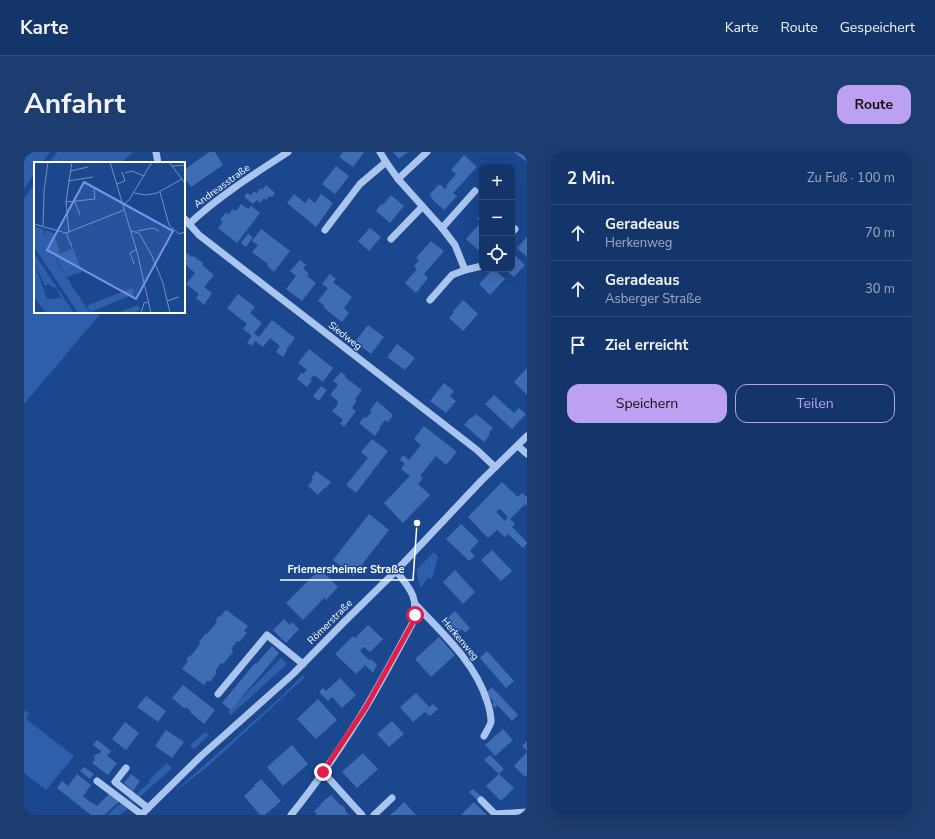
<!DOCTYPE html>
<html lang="de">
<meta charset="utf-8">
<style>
:root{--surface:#14356a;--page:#1d3d70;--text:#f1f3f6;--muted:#9dabc1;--line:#33507e;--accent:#bca0f2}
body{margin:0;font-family:"Nunito Sans",sans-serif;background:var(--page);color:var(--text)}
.controls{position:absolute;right:12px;top:12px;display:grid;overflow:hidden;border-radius:8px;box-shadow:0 4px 16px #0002}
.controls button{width:36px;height:36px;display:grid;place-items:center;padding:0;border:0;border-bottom:1px solid var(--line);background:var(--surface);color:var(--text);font:20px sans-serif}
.stop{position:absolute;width:12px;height:12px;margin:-9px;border:3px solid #e11d48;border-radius:50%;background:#fff}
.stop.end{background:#e11d48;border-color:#fff;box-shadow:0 1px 4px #0008}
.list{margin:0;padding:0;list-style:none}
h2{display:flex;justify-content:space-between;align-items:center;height:52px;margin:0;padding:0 16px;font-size:17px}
h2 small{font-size:13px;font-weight:400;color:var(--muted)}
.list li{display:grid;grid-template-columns:26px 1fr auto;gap:12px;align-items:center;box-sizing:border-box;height:56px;padding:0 16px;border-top:1px solid var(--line)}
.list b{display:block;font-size:15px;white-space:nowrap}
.list p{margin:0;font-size:13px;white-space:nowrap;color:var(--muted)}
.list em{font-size:13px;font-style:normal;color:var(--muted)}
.actions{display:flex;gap:8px;padding:12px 16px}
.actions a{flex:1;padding:9px 0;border:1px solid var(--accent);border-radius:12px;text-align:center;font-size:14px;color:var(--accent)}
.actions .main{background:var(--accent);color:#111}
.icon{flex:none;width:22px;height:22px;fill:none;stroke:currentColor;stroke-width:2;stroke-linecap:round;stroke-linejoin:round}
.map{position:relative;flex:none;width:503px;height:663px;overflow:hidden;border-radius:12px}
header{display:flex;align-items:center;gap:24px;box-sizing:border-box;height:56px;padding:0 20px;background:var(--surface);border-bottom:1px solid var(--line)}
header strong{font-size:19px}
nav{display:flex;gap:22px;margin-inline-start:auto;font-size:14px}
.intro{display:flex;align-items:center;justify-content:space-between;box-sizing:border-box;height:96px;padding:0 24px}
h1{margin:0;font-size:28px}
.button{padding:10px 18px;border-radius:12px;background:var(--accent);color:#111;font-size:14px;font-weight:700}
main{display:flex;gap:24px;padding:0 24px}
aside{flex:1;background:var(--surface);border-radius:12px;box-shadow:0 4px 16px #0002}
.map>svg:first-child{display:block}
.green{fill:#2e5fac}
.building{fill:#3f6db4;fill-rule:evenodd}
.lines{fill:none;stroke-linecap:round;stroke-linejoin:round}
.minor{stroke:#a9c4ee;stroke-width:7}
.route{stroke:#e11d48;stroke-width:5}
.labels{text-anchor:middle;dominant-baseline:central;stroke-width:3;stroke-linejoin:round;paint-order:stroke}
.street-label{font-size:10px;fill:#fff;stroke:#1b478e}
.inset-road{fill:none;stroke:#7691bb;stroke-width:1}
.view{fill:#7795e8;fill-opacity:0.15;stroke:#7795e8;stroke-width:2}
.inset-edge{fill:none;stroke:#fff;stroke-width:2}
.leader{fill:none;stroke:#fff;stroke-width:1.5}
.callout-dot{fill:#fff;stroke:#1b478e;stroke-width:1.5}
.callout-label{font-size:11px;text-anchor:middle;font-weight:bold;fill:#fff;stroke:#1b478e;stroke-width:3;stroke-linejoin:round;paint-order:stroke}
</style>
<header>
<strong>Karte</strong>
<nav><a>Karte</a><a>Route</a><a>Gespeichert</a></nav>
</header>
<div class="intro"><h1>Anfahrt</h1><a class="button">Route</a></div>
<main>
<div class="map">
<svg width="503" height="663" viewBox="0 0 503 663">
<rect width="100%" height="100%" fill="#1b478e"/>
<g class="green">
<polygon points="0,0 26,0 18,11 11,11 11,21 0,37"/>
<polygon points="33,0 109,0 97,11 25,11"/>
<polygon points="11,31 11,160 78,160 0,252 0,47"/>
<polygon points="410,400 414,405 408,427 404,425 397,436 393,424 393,417"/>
<polygon points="257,506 263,512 207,563 204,560"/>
<polygon points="279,523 281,525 182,616 149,641 256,546"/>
<polygon points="0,558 5,561 2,567 50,604 22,638 0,621"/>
<polygon points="181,580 185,583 170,597 166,593"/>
<polygon points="143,611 148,616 109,651 103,646 104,646 107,647 126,630 125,628"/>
<polygon points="97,651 104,656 96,663 83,663"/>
</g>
<g class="building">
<polygon points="185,0 191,0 199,13 167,35 160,25 160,18"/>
<polygon points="319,0 340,0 329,15 315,5"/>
<polygon points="369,0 384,0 375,7"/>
<polygon points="490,0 503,0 503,10 496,5"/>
<polygon points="440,3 453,15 429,41 433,44 420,58 410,49 407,45 406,42 414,33 417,33 421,37 423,35 422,34 432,22 427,18"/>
<polygon points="312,14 325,24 311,42 298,32"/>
<polygon points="242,33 251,41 248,45 245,44 242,48 240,46 236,51 233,48 229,52 220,45 223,41 227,43 230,39 233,41 236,36 238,38"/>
<polygon points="270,42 281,51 285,46 291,51 297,42 309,51 292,75 263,51"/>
<polygon points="367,43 380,54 366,71 352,59 357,52 359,53"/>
<polygon points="217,52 224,57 227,54 236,61 213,91 194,76 199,70 196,68 202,60 204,63 209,57 212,59"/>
<polygon points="458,61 458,94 454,98 442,87 457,70 453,67"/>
<polygon points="346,76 357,85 345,99 334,89"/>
<polygon points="237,77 266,99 250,120 243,114 244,112 228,100 234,93 228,89"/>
<polygon points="224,82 229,85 222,95 217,91"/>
<polygon points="503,85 503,105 493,96"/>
<polygon points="407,89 420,99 400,122 404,126 392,141 381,131 393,117 390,114 395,108 392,106"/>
<polygon points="160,99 168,105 169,104 179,111 178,113 190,123 180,135 188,141 180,153 172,146 175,142 162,132 171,121 162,113 160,116"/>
<polygon points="488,101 501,113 490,125 481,117 488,117"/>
<polygon points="276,108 282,113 279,116 285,122 283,124 292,131 278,149 262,137 272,124 266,119"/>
<polygon points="469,117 481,127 466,143 455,132"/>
<polygon points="306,122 312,127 309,130 328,145 320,156 325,161 318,170 299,155 301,154 294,149 304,136 298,132"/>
<polygon points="214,142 231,155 226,161 238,171 230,181 235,185 248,168 271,186 262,198 263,199 259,205 252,200 256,194 246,186 239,195 231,189 228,194 223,191 228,184 219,177 223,172 203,156"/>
<polygon points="439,148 454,162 439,179 425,166 430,160 429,159"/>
<polygon points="344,173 360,185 347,202 331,190"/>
<polygon points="373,192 391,206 381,218 363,205"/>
<polygon points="285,197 309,216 299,230 290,223 286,228 288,229 283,235 273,227 277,221 279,222 283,218 274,211"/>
<polygon points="503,216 503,243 490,230"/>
<polygon points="317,220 322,224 321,225 338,238 331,247 332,248 332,250 328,256 332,259 320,275 316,271 319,268 308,259 314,252 313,251 314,249 306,243 314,233 309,229"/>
<polygon points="420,231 430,239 426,244 432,249 422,261 406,249"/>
<polygon points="297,234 303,238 295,249 289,244"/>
<polygon points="470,243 490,261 495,256 502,262 488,277 461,252"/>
<polygon points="353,249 369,263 364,270 361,268 355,276 356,277 351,284 335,271 340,265 342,266 348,260 346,258"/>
<polygon points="452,262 469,276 465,281 466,282 460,290 440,273 447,265 448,266"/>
<polygon points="400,274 433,300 422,313 412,304 396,324 399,326 394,332 406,343 379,371 360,351 386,324 377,317 381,312 376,308 379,303 385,308 397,293 390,287"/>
<polygon points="348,287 364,299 332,341 322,333 344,306 337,300"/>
<polygon points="292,319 307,330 301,337 300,336 294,343 284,334 289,328 287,326"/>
<path d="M478 330 494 345 498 341 503 345V354L501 352 486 367 491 372 488 375 503 390V392L499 396 484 382 481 385 473 378 464 386 444 365ZM476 357 484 365 481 369 472 360Z"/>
<polygon points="345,362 365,378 329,424 309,408"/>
<polygon points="437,372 455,389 446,399 451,404 445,409 422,387"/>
<polygon points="468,398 488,419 477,429 457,408"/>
<polygon points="296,417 314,435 302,448 300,446 279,468 262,451"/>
<polygon points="431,418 451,440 439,452 419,430"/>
<polygon points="202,458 224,474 220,479 223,481 216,489 212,490 208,496 209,500 200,511 196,512 192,518 192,522 186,530 184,528 180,533 158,517 164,509 162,508 166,503 167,504 176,492 175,490 182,481 183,482 193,470 191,469 195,464 196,465"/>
<polygon points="431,459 446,476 441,481 438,477 430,484 418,471"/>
<polygon points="260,467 266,473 268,470 275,477 262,491 249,478"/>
<polygon points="344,473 359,487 346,500 340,495 336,499 345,508 347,507 353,513 349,521 341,513 332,522 311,502 329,484 331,486"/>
<polygon points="415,485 431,503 407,525 391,507"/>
<polygon points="248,494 255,501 207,558 198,551 231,511 232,512"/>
<polygon points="463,499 490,529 482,536 456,506"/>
<polygon points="316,526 332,543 318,556 308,545 304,549 295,540 299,536 302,539"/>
<polygon points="159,533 191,558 180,572 166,560 167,559 162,555 161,557 148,546"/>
<polygon points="468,535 494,563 488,569 473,553 471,556 468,552 470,550 462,541"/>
<polygon points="392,541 405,555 409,552 414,557 406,564 401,560 389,570 376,555"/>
<polygon points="122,544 142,559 134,570 113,555"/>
<polygon points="294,547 313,568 292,587 273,567"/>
<polygon points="368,569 380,582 365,595 353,582"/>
<polygon points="101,570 115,581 102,598 88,587"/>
<polygon points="479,577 489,588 471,604 461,593"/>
<polygon points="142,578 160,590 148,606 131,594"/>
<polygon points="73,588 87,599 83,604 93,611 84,623 68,611 71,608 70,605 72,602 75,602 77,599 69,593"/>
<polygon points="503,589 503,599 498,594"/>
<polygon points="268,593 284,612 259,634 243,615"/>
<polygon points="503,600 503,623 501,625 490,614"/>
<polygon points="339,601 354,617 333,636 318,620"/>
<polygon points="466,603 480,617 475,622 490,636 477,649 462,634 475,622 460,608"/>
<polygon points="60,615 70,622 66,627 56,619"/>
<polygon points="53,622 67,633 59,644 66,650 67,650 73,654 85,642 95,650 80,663 67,663 33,636 38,629 44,634"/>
<polygon points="107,622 116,629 109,639 100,631"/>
<polygon points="237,627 257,649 241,663 236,663 220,644 231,634 230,633"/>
<polygon points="449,637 457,644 453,648 445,640"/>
<polygon points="307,643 317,654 318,653 322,658 321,659 325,663 293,663 291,660 290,659 297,653 296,652"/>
<polygon points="380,650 392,663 366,663 371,659"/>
<polygon points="450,650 463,663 437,663"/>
</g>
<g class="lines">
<g class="minor">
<polyline points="132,0 134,11"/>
<polyline points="356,0 362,10 374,27 418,76 431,93 441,118 458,114"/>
<polyline points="374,27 403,0"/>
<polyline points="160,66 175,83 453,298 471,315"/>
<path d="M165 72C195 44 230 22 264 0"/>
<polyline points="418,76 451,39"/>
<polyline points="301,78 336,32 362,10"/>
<polyline points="488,80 491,77"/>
<polyline points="367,87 398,55"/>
<polyline points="406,148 428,123 441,118"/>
<polyline points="494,294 503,302"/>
<path d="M391 452C418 481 451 510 463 549 465 555 467 563 467 570 466 574 462 580 460 584"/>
<polyline points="194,542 243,483 279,512"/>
<polyline points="102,616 91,630 124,656"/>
<polyline points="299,620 338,663"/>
<polyline points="73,629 117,662"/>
<polyline points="457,648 471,662 503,660"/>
<polyline points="117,663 177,604 269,522 320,470 372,419 457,329 503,284"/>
<path d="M267 663C294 630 320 591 342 555 358 528 373 500 388 472 396 448 387 437 372 419"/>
<polyline points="350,663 368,646"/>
</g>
</g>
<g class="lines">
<polyline class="route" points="299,620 342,555 388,472 391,463"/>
</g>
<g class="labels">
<g class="street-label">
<text transform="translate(198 34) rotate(-36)">Andreasstraße</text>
<text transform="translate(321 184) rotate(38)">Siedweg</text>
<text transform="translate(306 470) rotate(-45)">Römerstraße</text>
<text transform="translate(436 487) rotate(50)">Herkenweg</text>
</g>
</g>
<g transform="translate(10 10)">
<rect width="151" height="151" fill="#1b478e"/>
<path d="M0 64 9 67 25 104 56 151H44L0 85ZM11 68 20 71 26 92 39 86 48 110 32 115 15 83ZM0 91 19 120 40 151H12L0 135 1 102 13 137 27 136 23 127 14 122 11 124 0 99ZM98 126 100 132 57 150 52 144ZM104 143 106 148 99 151H83Z" fill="#2e5fac"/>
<path class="inset-road" d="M76 0 103 90 117 151M135 0 151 21M139 4 151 3M36 9 54 5M91 11 98 9 110 14M34 19 59 15M83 22 91 19 88 10M126 30 135 63 145 72 151 70M100 31 112 33 123 31 148 17M32 40 61 37 60 27M41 40 46 53M89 43 95 38 118 0M0 62 32 71 90 48M9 65 10 29 14 0M97 69 105 71 118 94 129 121 136 151M103 69 119 66 125 69M32 71 38 85M35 71 32 40 38 0M100 102 96 91 102 88M133 139 145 135M107 151 110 141 114 140"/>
<path class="view" d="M50 20 139 69 102 137 13 88Z"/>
<rect width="151" height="151" class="inset-edge"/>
</g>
<path class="leader" d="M393 371L389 428H256"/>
<circle class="callout-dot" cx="393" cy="371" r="4"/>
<g class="callout-label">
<text x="322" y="421">Friemersheimer Straße</text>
</g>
</svg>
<div class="controls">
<button>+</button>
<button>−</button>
<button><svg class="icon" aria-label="locate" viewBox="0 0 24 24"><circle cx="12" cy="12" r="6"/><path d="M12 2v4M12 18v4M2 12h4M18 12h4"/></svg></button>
</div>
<div class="stop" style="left:391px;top:463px"></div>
<div class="stop end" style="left:299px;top:620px"></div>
</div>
<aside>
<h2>2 Min.<small>Zu Fuß · 100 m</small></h2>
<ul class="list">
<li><svg class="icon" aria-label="ahead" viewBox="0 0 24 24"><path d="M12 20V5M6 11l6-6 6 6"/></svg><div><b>Geradeaus</b><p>Herkenweg</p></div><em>70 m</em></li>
<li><svg class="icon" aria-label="ahead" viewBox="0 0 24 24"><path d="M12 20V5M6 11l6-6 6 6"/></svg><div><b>Geradeaus</b><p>Asberger Straße</p></div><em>30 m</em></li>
<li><svg class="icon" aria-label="arrive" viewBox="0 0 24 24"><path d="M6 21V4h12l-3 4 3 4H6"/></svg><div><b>Ziel erreicht</b></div></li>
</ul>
<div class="actions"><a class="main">Speichern</a><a>Teilen</a></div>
</aside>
</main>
